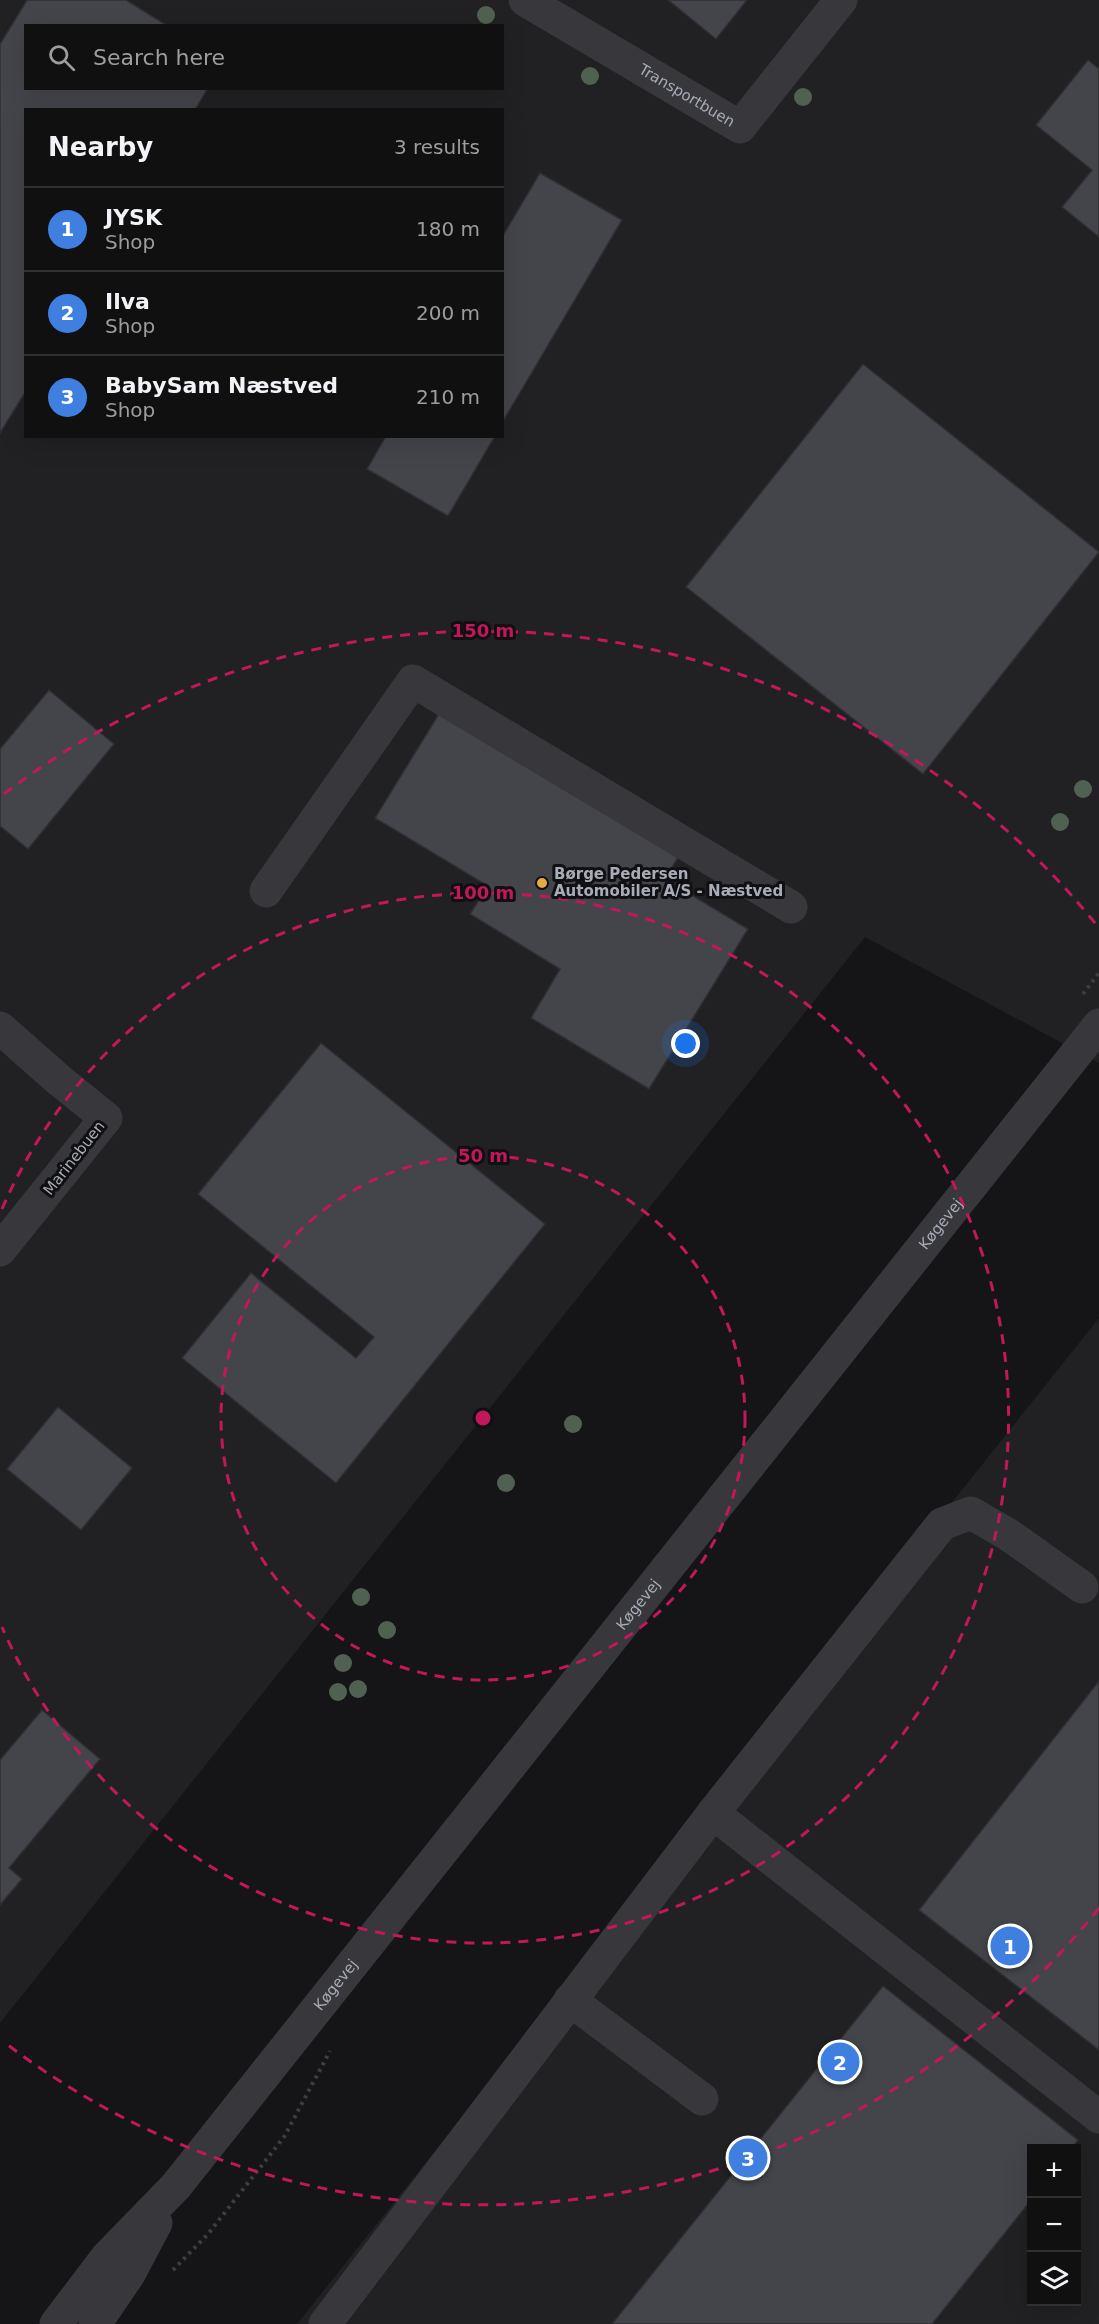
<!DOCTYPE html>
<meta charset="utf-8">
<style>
:root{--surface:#101011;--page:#1e1e1f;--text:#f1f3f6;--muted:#9c9d9f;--line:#303031;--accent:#db2777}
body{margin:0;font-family:"DejaVu Sans",sans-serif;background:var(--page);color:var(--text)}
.controls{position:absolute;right:18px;bottom:18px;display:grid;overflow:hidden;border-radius:0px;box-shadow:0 6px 24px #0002}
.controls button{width:54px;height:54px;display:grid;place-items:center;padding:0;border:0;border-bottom:2px solid var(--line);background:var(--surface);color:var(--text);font:30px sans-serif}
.you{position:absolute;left:686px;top:1044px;width:21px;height:21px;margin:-15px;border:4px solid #fff;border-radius:50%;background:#1a73e8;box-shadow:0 0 0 9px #1a73e833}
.badge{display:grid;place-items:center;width:39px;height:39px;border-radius:50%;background:var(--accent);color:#fff;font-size:20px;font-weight:700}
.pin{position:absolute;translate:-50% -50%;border:3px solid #fff;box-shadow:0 2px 6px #0006}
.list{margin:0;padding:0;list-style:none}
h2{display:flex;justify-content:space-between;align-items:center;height:78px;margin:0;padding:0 24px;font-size:26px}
h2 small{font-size:20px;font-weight:400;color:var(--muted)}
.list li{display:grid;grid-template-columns:39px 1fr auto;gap:18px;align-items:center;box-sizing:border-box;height:84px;padding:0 24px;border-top:2px solid var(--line)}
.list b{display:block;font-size:22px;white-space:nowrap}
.list p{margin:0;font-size:20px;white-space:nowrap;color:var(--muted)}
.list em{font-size:20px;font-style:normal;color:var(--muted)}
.icon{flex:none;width:33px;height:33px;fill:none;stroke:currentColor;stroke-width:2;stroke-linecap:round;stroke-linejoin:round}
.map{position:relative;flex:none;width:1099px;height:2324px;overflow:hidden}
.search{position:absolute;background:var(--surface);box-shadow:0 6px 24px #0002;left:24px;top:24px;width:480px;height:66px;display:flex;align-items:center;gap:15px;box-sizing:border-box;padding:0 21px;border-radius:0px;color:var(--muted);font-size:22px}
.panel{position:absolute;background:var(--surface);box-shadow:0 6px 24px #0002;left:24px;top:108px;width:480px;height:330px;border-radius:0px}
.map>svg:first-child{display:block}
.built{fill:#212124;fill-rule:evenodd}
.building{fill:#44454a;stroke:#2f2f33;stroke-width:1.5}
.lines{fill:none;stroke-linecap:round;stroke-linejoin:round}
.path{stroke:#3d3e43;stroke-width:4;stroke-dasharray:3 4.5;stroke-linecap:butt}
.minor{stroke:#37373c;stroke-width:33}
.tree{fill:#506152}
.ring{fill:none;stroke:#c2185b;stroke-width:3;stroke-dasharray:10 8}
.poi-dot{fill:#e4ac40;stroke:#101012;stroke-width:2}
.labels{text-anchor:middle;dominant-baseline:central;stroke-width:6;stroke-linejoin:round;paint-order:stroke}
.street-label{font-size:15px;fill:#a8acb6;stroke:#101012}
.poi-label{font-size:15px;font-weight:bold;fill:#a8acb6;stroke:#101012;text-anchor:start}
.centre{fill:#c2185b;stroke:#101012;stroke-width:3}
.ring-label{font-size:18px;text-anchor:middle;font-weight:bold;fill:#c2185b;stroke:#101012;stroke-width:6;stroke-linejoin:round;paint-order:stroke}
</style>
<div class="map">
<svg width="1099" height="2324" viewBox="0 0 1099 2324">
<rect width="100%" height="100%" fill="#151517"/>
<g class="built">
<path d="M0 0H1099V1063L865 937 0 2023ZM26 26H502V88H26ZM26 110H502V436H26Z"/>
<path d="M1099 1318V2324H297ZM1032 2148H1076V2302H1032Z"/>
</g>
<g class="building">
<polygon points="27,0 126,0 168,26 26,26 26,88 208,88 195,110 26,110 26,391 0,433 0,44"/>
<polygon points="668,0 747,0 716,39"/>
<polygon points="1088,60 1099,69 1099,237 1062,207 1092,170 1036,125"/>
<polygon points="540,173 622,220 502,423 502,237"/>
<polygon points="863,364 1099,552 923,774 686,587"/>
<polygon points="386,436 495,436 448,516 367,469"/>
<polygon points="49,690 114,744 28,849 0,826 0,749"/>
<polygon points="442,709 680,854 665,879 748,929 649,1089 531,1018 560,969 470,914 488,886 375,818"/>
<polygon points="321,1043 545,1224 336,1483 182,1358 251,1273 356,1358 374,1337 198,1194"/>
<polygon points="58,1407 132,1468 81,1530 7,1469"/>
<polygon points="1099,1681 1099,2050 919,1910"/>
<polygon points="42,1710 100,1759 9,1868 22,1879 0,1905 0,1760"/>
<polygon points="883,1986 1078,2140 1072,2148 1032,2148 1032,2199 932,2324 612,2324"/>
</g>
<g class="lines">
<g class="path">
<polyline points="1083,994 1099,973"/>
<polyline points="173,2270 208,2234 284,2137 330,2051"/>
</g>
<g class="minor">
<path id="s1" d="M525 0 740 127 841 0"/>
<polyline points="266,891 413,681 791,907"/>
<polyline points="0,1028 59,1080 106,1118 0,1250"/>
<polyline points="713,1813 1099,2117"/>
<polyline points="570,2000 702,2099"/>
<path id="s2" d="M56 2324 107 2257 176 2186 1099 1025"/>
<polyline points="95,2324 129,2274 156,2223"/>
<polyline points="325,2324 713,1813 942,1524 971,1513 1009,1535 1082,1587"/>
</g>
</g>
<g class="tree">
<circle cx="486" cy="15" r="9"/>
<circle cx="590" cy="76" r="9"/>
<circle cx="803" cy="97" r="9"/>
<circle cx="1083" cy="789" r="9"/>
<circle cx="1060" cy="822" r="9"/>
<circle cx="573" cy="1424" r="9"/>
<circle cx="506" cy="1483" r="9"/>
<circle cx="361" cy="1597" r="9"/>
<circle cx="387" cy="1630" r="9"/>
<circle cx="343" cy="1663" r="9"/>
<circle cx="358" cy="1689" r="9"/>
<circle cx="338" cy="1692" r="9"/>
</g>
<g class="ring">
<circle cx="483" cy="1418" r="262"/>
<path d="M2 1209A525 525 0 1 1 2 1627"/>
<path d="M1099 1908A787 787 0 0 1 4 2042M4 794A787 787 0 0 1 1099 928"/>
</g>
<circle class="poi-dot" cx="542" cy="883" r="6"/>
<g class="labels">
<g class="street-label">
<text stroke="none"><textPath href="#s1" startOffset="188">Transportbuen</textPath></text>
<text transform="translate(74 1158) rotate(-52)">Marinebuen</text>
<text stroke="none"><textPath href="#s2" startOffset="1412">Køgevej</textPath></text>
<text stroke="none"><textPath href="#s2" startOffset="926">Køgevej</textPath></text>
<text stroke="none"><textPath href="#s2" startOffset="440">Køgevej</textPath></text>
</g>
<g class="poi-label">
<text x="554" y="874">Børge Pedersen<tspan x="554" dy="17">Automobiler A/S - Næstved</tspan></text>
</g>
</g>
<circle cx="483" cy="1418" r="9" class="centre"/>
<g class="ring-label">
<text x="483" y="637">150 m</text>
<text x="483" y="899">100 m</text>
<text x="483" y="1162">50 m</text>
</g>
</svg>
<div class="controls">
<button>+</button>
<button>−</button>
<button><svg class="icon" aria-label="layers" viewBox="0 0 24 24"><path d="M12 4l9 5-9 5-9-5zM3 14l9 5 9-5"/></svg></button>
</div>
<div class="you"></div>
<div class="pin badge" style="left:1010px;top:1946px;background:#3f7fe0">1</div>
<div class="pin badge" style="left:840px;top:2062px;background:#3f7fe0">2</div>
<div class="pin badge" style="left:748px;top:2158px;background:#3f7fe0">3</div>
<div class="search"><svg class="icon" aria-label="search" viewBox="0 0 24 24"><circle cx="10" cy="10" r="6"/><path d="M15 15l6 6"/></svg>Search here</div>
<section class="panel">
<h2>Nearby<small>3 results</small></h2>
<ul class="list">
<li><span class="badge" style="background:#3f7fe0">1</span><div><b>JYSK</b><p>Shop</p></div><em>180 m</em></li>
<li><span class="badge" style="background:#3f7fe0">2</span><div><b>Ilva</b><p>Shop</p></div><em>200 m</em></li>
<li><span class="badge" style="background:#3f7fe0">3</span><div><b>BabySam Næstved</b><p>Shop</p></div><em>210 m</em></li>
</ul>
</section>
</div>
